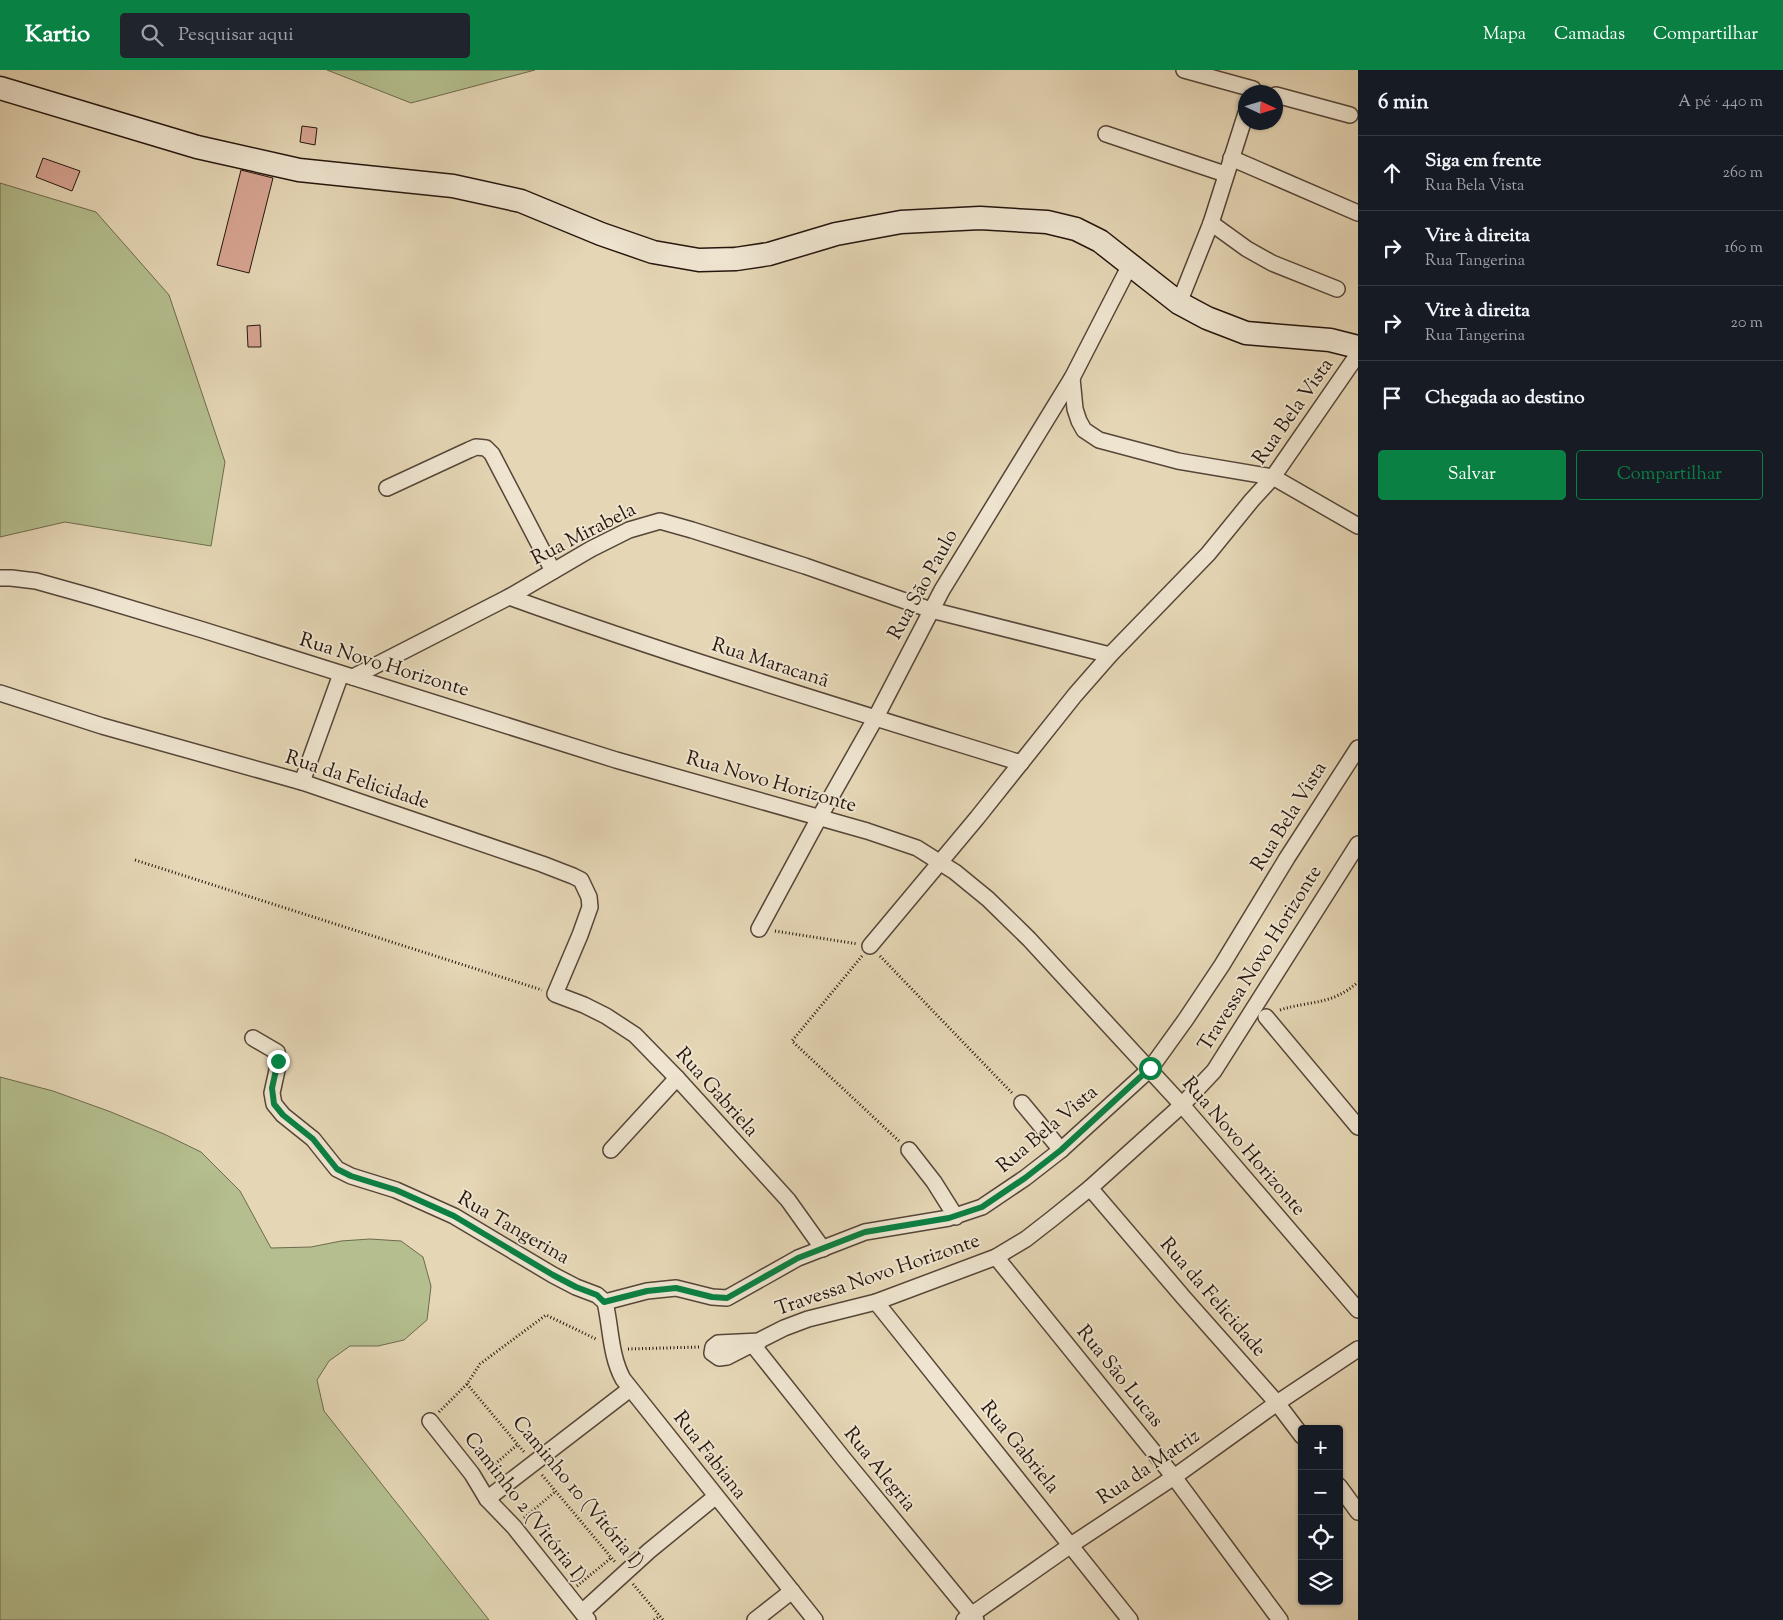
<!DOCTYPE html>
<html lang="pt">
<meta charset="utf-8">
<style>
:root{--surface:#171b24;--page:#20242c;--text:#f1f3f6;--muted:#9ea1a6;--line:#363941;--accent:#0b8043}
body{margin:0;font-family:"Sorts Mill Goudy",serif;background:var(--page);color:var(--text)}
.controls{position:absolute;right:15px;bottom:15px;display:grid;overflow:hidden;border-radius:5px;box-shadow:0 1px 4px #0004}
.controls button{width:45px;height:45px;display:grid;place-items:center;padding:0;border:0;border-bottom:1px solid var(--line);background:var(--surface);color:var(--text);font:25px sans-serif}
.compass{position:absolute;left:1238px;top:15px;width:45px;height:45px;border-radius:50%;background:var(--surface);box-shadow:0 1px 4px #0004;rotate:94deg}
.stop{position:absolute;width:15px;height:15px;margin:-11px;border:4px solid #0b8043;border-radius:50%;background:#fff}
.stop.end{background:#0b8043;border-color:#fff;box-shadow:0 1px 5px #0008}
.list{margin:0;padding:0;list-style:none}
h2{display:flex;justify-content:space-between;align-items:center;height:65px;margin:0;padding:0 20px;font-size:21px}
h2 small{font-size:16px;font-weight:400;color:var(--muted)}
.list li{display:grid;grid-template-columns:32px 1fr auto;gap:15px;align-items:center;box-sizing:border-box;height:75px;padding:0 20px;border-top:1px solid var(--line)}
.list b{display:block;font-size:19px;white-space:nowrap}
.list p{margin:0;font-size:16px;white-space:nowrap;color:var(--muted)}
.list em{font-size:16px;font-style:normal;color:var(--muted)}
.actions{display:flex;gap:10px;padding:15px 20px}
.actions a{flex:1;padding:11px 0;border:1px solid var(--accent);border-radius:5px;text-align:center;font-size:18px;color:var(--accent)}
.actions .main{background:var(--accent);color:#fff}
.icon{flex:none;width:28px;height:28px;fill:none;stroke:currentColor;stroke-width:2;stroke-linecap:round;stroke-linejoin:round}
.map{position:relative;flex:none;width:1358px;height:1550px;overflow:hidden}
header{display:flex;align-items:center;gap:30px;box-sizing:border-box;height:70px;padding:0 25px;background:var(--accent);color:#fff}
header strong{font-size:24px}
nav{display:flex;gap:28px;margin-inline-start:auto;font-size:18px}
.search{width:350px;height:45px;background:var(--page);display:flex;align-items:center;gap:12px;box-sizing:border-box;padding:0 18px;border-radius:5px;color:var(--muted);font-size:19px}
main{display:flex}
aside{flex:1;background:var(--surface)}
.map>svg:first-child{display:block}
.green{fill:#b4be8e;stroke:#6d6a4e}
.building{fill:#d7a492;stroke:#26160e}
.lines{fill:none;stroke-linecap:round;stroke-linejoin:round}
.street-casing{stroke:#564638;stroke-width:18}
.secondary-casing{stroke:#26160e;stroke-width:25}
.path{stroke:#26160e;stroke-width:3;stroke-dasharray:1 2.5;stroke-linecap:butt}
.street{stroke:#eee4cf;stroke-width:15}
.secondary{stroke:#eee4cf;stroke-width:22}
.route{stroke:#0b8043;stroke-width:6}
.labels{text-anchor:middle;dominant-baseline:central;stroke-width:4;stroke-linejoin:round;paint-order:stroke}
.street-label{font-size:20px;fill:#26160e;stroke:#eee4cf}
</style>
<header>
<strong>Kartio</strong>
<div class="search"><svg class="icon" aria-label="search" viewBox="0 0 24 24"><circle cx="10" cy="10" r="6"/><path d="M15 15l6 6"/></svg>Pesquisar aqui</div>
<nav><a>Mapa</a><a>Camadas</a><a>Compartilhar</a></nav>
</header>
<main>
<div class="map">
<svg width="1358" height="1550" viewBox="0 0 1358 1550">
<rect width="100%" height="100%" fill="#e5d6b5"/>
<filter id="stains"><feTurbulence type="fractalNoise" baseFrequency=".004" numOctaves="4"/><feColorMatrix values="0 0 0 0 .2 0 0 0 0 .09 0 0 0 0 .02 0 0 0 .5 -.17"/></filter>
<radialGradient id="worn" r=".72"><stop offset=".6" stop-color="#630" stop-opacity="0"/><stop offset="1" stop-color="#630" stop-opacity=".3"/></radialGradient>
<g class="green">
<polygon points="327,0 535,0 411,33"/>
<polygon points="0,113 96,142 169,225 225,392 211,476 65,452 0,467"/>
<polygon points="0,1007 53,1021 111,1042 164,1064 201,1082 240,1121 271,1178 311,1177 341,1171 370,1169 401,1171 423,1187 431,1216 427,1250 404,1270 378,1276 350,1276 329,1291 317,1310 324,1341 489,1550 0,1550"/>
</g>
<g class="building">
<polygon points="302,56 317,58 315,75 300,72"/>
<polygon points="43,88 80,101 72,121 36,107"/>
<polygon points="241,100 273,108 249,203 217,195"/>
<polygon points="260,255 261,277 248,277 247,256"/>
</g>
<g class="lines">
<defs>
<g id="street">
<polyline points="1184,0 1253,19 1252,22"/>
<polyline points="1276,25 1350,45"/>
<polyline points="1106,64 1225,104"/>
<polyline points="1231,88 1358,143"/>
<polyline points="1211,153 1247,179 1272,193 1337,219"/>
<polyline points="1179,233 1211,153 1246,43"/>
<polyline points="1072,308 1075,339 1079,351 1084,360 1099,370 1178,391 1273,407 1358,456"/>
<polyline points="387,418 469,380 476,377 486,378 492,384 553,501"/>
<polyline points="0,508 11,508 36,511 93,527 203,560 616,690 867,761 917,778 955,802 988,829 1029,869 1182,1035 1358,1240"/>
<path d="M509 527C678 588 850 640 1021 693"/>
<polyline points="353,607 509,527 591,479 629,460 660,451 692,460 805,496 931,540 1110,585"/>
<polyline points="0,623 102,656 302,712 542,794 573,806 581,810 589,827 590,837 580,865 555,924 584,935 606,946 635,965 677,1008 788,1130 823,1179"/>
<polyline points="302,712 341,604"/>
<polyline points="759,859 819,748 875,649 942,520 1072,308 1130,195"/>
<polyline points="870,876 977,748 1075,625 1110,585 1208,484 1252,430 1273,407 1358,284"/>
<polyline points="1266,947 1358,1057"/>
<polyline points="253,968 277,982 279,991 272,1023 274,1034 283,1045 313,1069 337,1099 351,1106 396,1120 454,1146 553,1205 576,1217 597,1225 605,1232"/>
<polyline points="1022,1033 1061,1080"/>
<polyline points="611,1080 677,1008"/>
<polyline points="909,1080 934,1112 956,1147"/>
<polyline points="1090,1118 1184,1228 1277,1333 1302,1366"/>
<polyline points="996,1187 1174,1407 1280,1550"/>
<polyline points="605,1232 647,1221 676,1218 712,1227 727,1228 798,1188 865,1162 949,1148 982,1137 1025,1108 1061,1080 1150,999 1186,949 1222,895 1287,788 1358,678"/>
<path d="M605 1232C611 1257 610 1285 623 1309L815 1550"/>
<polyline points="876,1232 1130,1550"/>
<polyline points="760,1271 718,1273 713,1277 712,1283 719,1288 727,1287 784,1258 808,1249 876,1232 996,1187 1026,1169 1053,1148 1090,1118 1182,1035 1214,1001 1358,774"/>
<polyline points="753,1275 843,1388 976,1550"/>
<polyline points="430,1351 472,1404 487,1429 514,1457 588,1550"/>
<polyline points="1339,1416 1358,1442"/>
<polyline points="487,1429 630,1319"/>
<polyline points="582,1542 649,1481 715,1427"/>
<polyline points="755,1550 792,1521"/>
<polyline points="964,1550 1071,1475 1174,1407 1277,1333 1358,1279"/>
</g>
<polyline id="secondary" points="0,18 197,77 299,100 453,116 521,131 601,164 653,182 699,190 736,189 769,184 836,164 901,152 980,148 1047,152 1076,159 1100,171 1179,233 1207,248 1246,263 1330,270 1358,277"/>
</defs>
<use href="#street" class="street-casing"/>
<use href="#secondary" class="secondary-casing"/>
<g class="path">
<polyline points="135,790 542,920"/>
<polyline points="775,861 858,874"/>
<polyline points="862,886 792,971 899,1071"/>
<polyline points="880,886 1013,1024"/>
<path d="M1280 940C1311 930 1331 936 1358 912"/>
<polyline points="628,1279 699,1277"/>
<polyline points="467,1314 524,1382"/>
<polyline points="439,1342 467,1314 480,1294 546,1245 596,1269"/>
<polyline points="487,1401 517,1375"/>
<polyline points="542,1405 615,1492"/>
<polyline points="524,1448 556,1421"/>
<polyline points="633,1514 663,1550"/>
<polyline points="577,1516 611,1488"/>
<polyline points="654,1550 660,1546"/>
</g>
<use href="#street" class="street"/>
<use href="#secondary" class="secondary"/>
</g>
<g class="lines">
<polyline class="route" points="278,991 272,1018 274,1034 283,1045 313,1069 337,1099 351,1106 396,1120 454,1146 553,1205 576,1217 597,1225 604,1232 647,1221 676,1218 712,1227 727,1228 798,1188 865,1162 949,1148 982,1137 1025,1108 1061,1080 1150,998"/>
</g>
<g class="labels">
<g class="street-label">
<text transform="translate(1294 342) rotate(-55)">Rua Bela Vista</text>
<text transform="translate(584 465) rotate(-27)">Rua Mirabela</text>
<text transform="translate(924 515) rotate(-61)">Rua São Paulo</text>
<text transform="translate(770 594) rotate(18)">Rua Maracanã</text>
<text transform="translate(384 596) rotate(17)">Rua Novo Horizonte</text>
<text transform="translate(357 711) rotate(18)">Rua da Felicidade</text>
<text transform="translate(771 713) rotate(16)">Rua Novo Horizonte</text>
<text transform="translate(1290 747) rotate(-58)">Rua Bela Vista</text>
<text transform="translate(1261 889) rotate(-58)">Travessa Novo Horizonte</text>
<text transform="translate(716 1023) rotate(48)">Rua Gabriela</text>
<text transform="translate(1048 1060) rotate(-40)">Rua Bela Vista</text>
<text transform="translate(1243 1077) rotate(49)">Rua Novo Horizonte</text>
<text transform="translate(513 1159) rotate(30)">Rua Tangerina</text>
<text transform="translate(878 1206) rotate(-19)">Travessa Novo Horizonte</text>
<text transform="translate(1212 1228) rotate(49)">Rua da Felicidade</text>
<text transform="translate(1119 1307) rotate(51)">Rua São Lucas</text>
<text transform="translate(1019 1378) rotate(51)">Rua Gabriela</text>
<text transform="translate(709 1386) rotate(52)">Rua Fabiana</text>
<text transform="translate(1149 1398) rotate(-34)">Rua da Matriz</text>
<text transform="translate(879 1400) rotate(51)">Rua Alegria</text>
<text transform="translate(577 1423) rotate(50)">Caminho 10 (Vitória I)</text>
<text transform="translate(524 1438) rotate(52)">Caminho 2 (Vitória I)</text>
</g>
</g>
<rect width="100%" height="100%" filter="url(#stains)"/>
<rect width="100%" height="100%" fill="url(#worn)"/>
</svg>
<div class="controls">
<button>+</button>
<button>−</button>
<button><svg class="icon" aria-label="locate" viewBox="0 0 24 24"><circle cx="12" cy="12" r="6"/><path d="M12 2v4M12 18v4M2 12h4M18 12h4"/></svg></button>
<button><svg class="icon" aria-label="layers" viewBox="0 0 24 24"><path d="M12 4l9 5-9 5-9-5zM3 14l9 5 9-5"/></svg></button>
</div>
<svg class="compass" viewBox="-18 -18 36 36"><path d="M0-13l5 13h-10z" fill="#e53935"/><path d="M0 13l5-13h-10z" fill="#9ea1a6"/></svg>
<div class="stop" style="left:1150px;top:998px"></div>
<div class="stop end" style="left:278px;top:991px"></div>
</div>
<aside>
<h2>6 min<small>A pé · 440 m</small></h2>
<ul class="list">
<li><svg class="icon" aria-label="ahead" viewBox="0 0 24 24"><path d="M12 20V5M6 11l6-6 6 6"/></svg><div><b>Siga em frente</b><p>Rua Bela Vista</p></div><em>260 m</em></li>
<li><svg class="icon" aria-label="right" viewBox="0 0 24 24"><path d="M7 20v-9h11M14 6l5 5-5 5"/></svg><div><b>Vire à direita</b><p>Rua Tangerina</p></div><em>160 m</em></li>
<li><svg class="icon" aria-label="right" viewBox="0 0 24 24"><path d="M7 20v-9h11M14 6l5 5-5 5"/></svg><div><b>Vire à direita</b><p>Rua Tangerina</p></div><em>20 m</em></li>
<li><svg class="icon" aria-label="arrive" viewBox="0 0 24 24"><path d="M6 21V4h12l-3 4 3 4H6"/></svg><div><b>Chegada ao destino</b></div></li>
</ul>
<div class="actions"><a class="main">Salvar</a><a>Compartilhar</a></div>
</aside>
</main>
